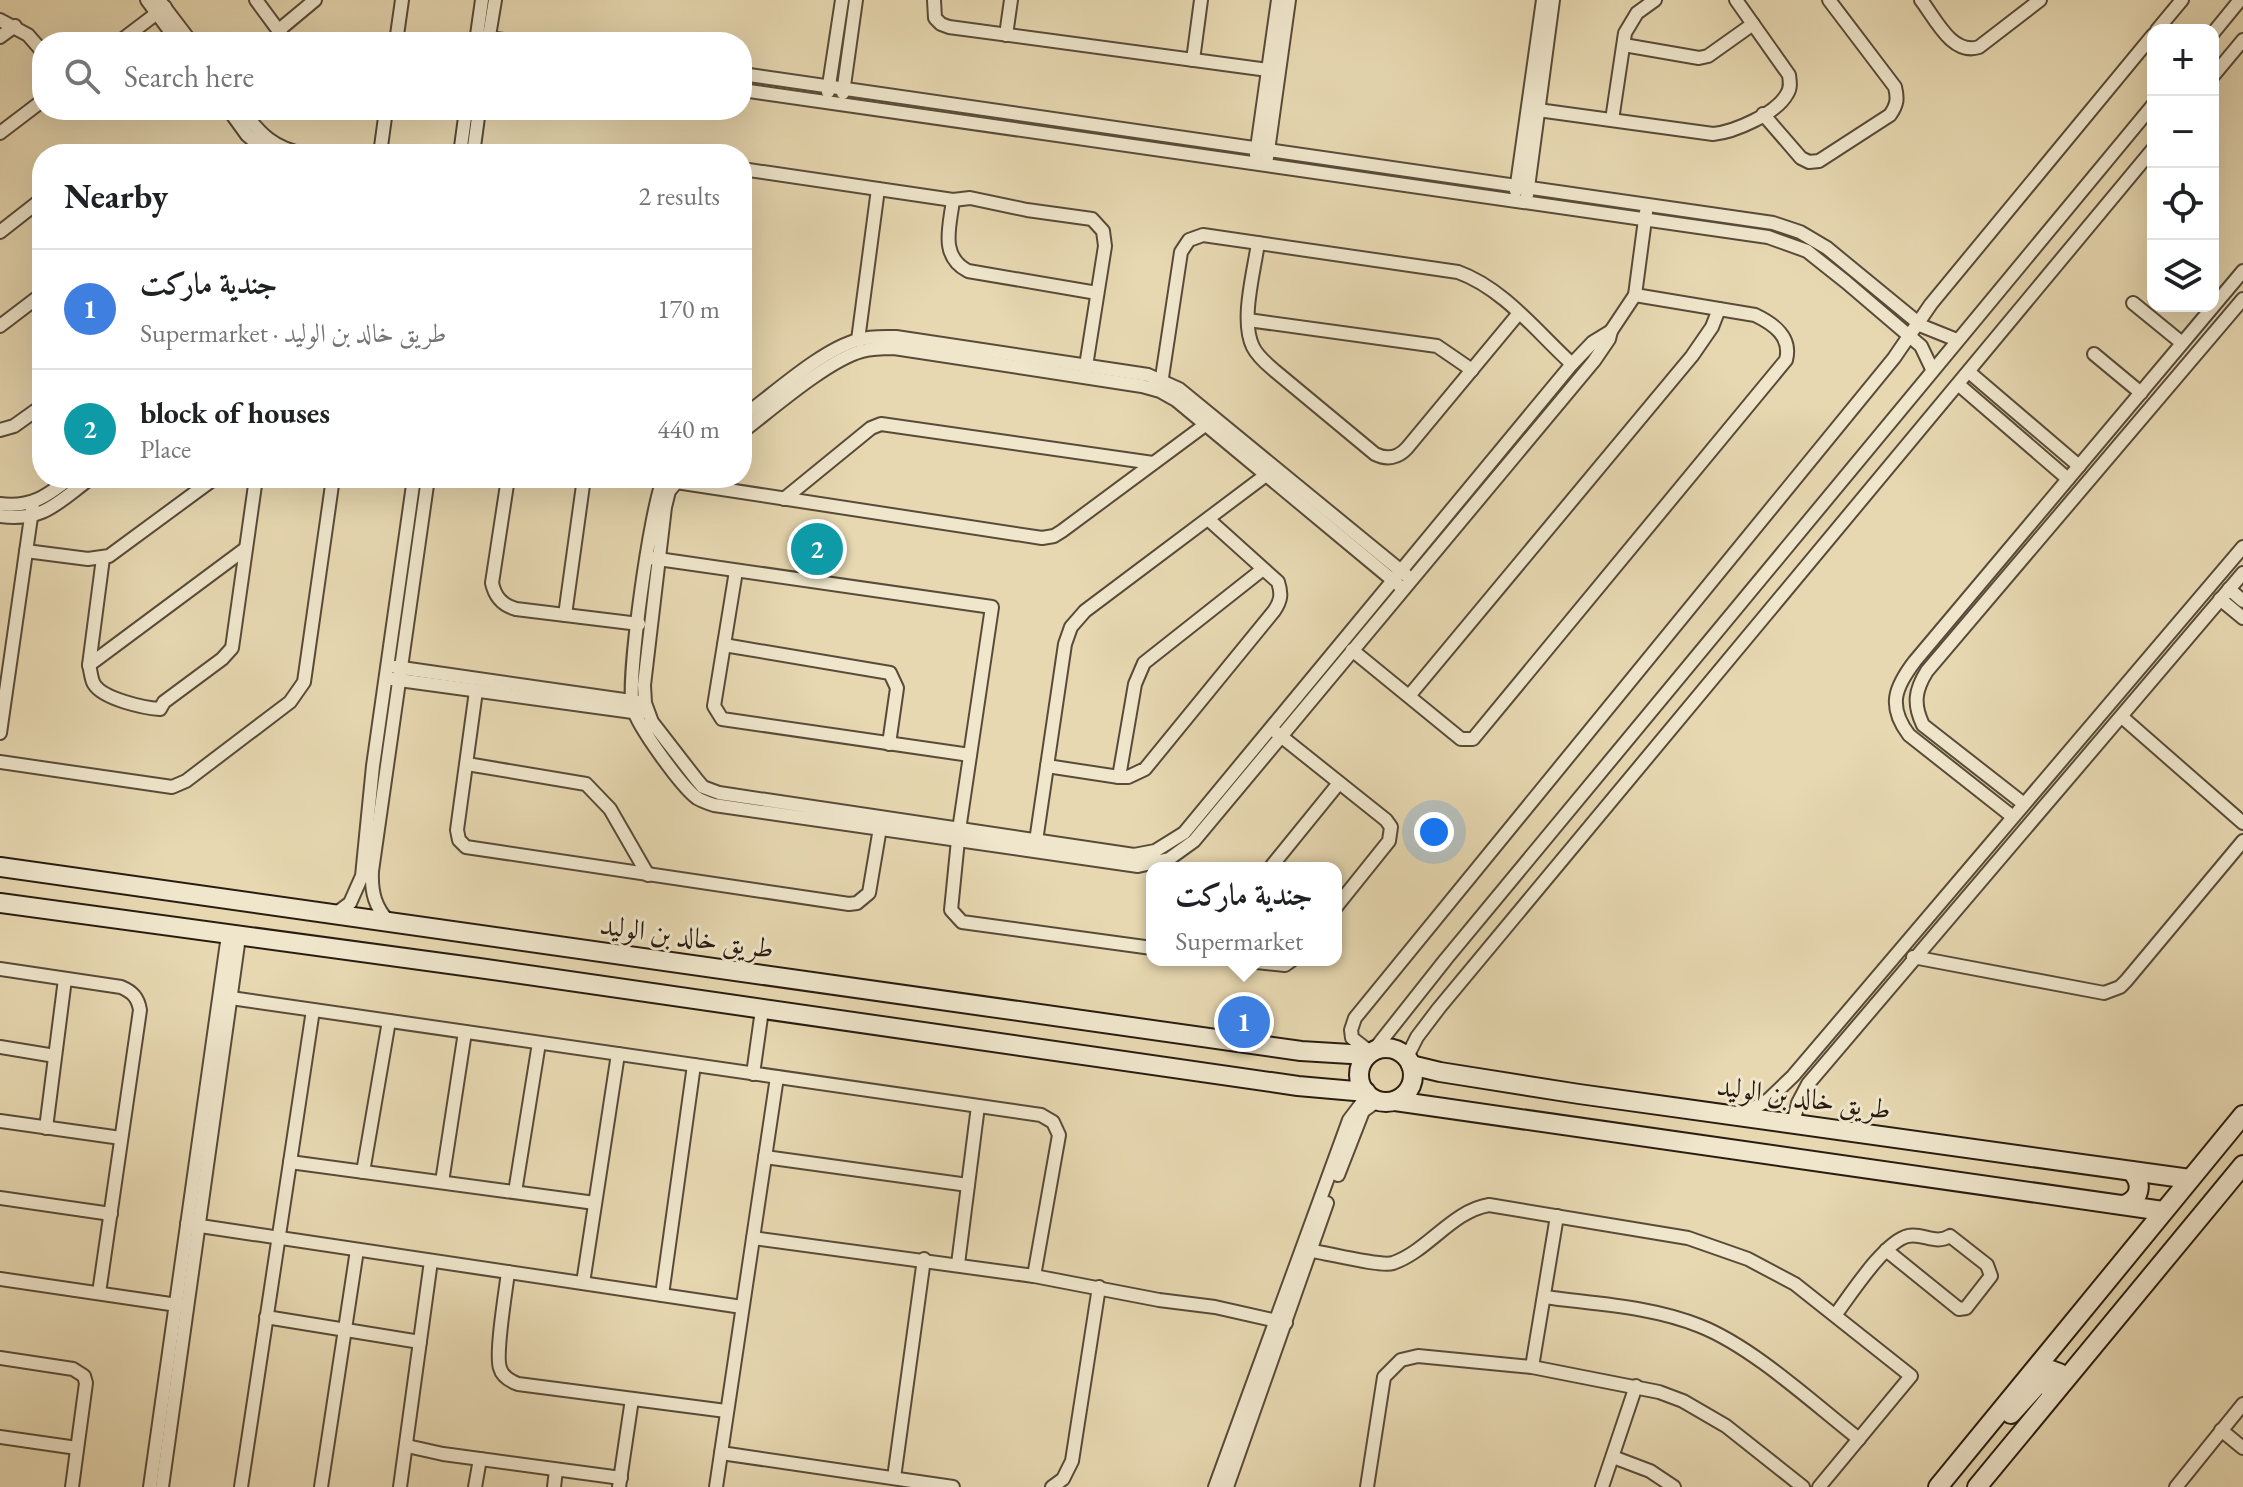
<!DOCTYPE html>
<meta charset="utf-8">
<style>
:root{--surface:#fff;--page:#f2f2f2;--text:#202124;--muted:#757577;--line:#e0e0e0;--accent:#0f766e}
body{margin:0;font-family:"EB Garamond",Amiri,serif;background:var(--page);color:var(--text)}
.controls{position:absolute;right:24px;top:24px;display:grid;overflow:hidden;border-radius:16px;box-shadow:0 8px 32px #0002}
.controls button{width:72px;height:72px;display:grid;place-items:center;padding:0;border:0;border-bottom:2px solid var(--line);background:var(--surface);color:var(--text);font:40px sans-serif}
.you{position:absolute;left:1434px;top:832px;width:28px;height:28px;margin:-20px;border:6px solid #fff;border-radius:50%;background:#1a73e8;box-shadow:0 0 0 12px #1a73e833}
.badge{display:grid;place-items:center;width:52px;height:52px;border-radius:50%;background:var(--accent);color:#fff;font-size:26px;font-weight:700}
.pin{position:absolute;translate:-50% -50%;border:4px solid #fff;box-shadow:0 2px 8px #0006}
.popup{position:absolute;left:1146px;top:862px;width:196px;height:104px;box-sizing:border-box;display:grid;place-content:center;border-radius:16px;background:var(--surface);filter:drop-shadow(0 2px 6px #0005);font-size:26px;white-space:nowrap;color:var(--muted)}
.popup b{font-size:30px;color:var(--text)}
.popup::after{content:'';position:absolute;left:50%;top:100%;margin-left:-16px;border:16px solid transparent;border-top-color:var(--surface)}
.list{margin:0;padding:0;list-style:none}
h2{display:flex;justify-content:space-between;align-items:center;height:104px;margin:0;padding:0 32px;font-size:34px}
h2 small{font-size:26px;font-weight:400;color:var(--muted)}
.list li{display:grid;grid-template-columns:52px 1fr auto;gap:24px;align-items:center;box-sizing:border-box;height:120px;padding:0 32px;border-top:2px solid var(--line)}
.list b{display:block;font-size:30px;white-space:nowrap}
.list p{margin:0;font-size:26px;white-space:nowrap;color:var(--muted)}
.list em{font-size:26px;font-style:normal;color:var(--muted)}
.icon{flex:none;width:44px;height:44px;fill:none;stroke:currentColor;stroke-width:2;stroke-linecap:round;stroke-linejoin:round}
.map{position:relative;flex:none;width:2243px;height:1487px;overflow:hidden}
.search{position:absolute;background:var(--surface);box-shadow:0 8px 32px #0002;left:32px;top:32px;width:720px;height:88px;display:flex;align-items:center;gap:20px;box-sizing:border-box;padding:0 28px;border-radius:32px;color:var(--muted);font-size:30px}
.panel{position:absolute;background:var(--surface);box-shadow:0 8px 32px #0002;left:32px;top:144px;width:720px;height:344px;border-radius:32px}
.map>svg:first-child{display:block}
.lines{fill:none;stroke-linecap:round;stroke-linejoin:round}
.street-casing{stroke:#584b39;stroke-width:16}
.secondary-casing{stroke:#291c11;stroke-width:22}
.street{stroke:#efe6cc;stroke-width:12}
.secondary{stroke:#efe6cc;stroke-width:18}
.labels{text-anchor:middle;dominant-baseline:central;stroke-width:6;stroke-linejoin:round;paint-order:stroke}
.street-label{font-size:28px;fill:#291c11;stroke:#efe6cc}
</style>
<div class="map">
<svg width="2243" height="1487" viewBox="0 0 2243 1487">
<rect width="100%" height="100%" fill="#e7d8b1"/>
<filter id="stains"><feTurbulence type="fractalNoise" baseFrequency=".0025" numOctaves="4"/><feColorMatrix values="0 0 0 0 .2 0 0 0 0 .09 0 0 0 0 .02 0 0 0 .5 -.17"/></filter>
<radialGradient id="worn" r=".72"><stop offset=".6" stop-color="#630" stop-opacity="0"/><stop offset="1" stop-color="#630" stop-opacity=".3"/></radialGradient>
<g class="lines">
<defs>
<g id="street">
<polyline points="147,0 178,42"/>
<polyline points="159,0 191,42"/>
<polyline points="256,0 287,42"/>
<polyline points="934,0 935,18 941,24 949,27 1268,70"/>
<path d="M1921 0C1935 18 1952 56 1979 47L2040 0"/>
<polyline points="0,20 28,35 42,51"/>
<polyline points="279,30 315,0"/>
<polyline points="2157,30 2182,0"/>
<polyline points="2213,33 2240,0"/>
<polyline points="1006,35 1011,0"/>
<polyline points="0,37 15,26"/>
<polyline points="482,37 519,42"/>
<polyline points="119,42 165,7"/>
<polyline points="396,42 402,0"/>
<polyline points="476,42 482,0"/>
<polyline points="488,42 495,0"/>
<polyline points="1624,45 1699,58 1708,56 1753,24"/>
<polyline points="1193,60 1201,0"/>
<polyline points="742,74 1773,223 1800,232 1827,248 1922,326 1957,340"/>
<polyline points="2213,76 2243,40"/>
<polyline points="742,90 1768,237 1807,251 1846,282 1921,346 1932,369"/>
<polyline points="828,92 842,0"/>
<polyline points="843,93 856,0"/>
<polyline points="229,110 247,135 269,154"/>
<path d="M242 110C260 134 274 149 305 154"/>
<path d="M1538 110 1713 134C1734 132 1776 114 1787 94 1791 88 1790 82 1789 75L1736 0"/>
<path d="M1763 114 1801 158 1809 162 1819 161 1890 115C1897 105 1898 99 1895 87L1829 0"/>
<polyline points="1612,120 1625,33 1637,13 1655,0"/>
<polyline points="0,133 42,101"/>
<polyline points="380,154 386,110"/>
<polyline points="460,154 466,110"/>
<polyline points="473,154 479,110"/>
<polyline points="1256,155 1278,0"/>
<polyline points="1267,158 1289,0"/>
<polyline points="742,169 953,200 970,198 1027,210 1092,219 1103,231 1105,246 1086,366"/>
<polyline points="1516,191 1543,0"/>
<polyline points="1527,195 1553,0"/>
<path d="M953 200C950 226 939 256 968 271L1097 293"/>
<polyline points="0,232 42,199"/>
<path d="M1258 243C1254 272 1240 321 1253 347 1258 357 1267 364 1275 371L1375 454C1387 460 1398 458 1407 448L1519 313"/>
<polyline points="2133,303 2182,343"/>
<polyline points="1248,320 1437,346 1472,370"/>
<polyline points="0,326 42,294"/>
<polyline points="1611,331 1635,295 1646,212"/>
<polyline points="858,340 878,189"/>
<polyline points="2094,354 2141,393"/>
<polyline points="1969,372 2079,466"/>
<path d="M1161 384 1181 252 1189 240 1203 235 1458 272C1503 288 1537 332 1572 364"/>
<polyline points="1959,385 2068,479"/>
<path d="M742 417C774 394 821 350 858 340 871 336 883 337 896 337L1148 375 1179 389 1406 575"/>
<polyline points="0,430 14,426 42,406"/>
<path d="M742 432C772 409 828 360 862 351 873 348 883 348 894 348L1142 386 1160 391 1176 400 1401 587"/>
<path d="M508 478 492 583C495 597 502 605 516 609L639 624"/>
<path d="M664 478C651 504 626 681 633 708 638 727 682 787 697 798 702 801 708 803 714 805L1138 866 1169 859 1194 841 1594 361 1609 339 1611 331 1593 342 1572 364 1184 833 1155 851 1134 855 719 793 703 787 697 780 652 722 645 703 644 685 665 507 669 491 680 478"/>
<polyline points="676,482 1042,538 1054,536 1062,531 1205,425"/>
<polyline points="784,499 871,428 881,424 1153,463"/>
<path d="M0 504C31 508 47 496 70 478"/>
<path d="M0 516C44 522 58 502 91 478"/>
<polyline points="26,551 88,559 109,556 215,478"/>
<path d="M103 558 89 665C91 672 91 679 94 684 103 699 144 708 160 709L164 702 222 659 232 648 256 478"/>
<polyline points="651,558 992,607 959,830 951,910 962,922 1152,948"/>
<polyline points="736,571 714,706 722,719 970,755"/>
<polyline points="2229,589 2243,601"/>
<polyline points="2220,599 2243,618"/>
<polyline points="565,615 584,478"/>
<polyline points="724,645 890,673 897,688 889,744"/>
<path d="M1352 650 1461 739H1473L1786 360C1792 337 1774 324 1755 315L1635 295"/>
<polyline points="89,665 245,549"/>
<polyline points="395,667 638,702"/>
<polyline points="392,679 640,713"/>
<polyline points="476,691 457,830 459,840 466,847 849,904 857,903 869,893 880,828"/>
<polyline points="1409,696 1692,356 1712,327 1719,309"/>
<polyline points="2122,717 2243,823"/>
<polyline points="0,733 33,503"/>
<polyline points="1277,733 1386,820 1391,827 1389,841 1336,907"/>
<polyline points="0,762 172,787 186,781 290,702 304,682 333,478"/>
<polyline points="467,764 586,784 610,809 648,875"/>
<path d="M1047 766 1119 777H1128L1145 769 1274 611C1281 601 1282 594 1278 582L1208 519"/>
<polyline points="1119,777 1135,684 1144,663 1263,569"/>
<path d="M2024 804 1923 725C1913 704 1915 690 1927 671L2243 299"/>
<path d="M2013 817 1909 735C1887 706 1895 687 1915 661L2243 271"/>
<polyline points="1036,841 1065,644 1071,627 1085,611 1266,475"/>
<polyline points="1270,868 1339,783"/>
<polyline points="334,915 350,903 362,876 373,766 414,478"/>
<path d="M390 923C375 908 371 892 372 871L428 478"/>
<polyline points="1913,957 2104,993 2120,987 2126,981 2243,841"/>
<polyline points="1238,960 1285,965 1292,960"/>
<path d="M0 969 121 987C133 992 138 998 140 1010L99 1293"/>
<polyline points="231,998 1041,1115 1053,1122 1059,1135 1034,1276"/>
<polyline points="0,1047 55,1056"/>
<polyline points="1374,1050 1446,959 2153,105"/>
<polyline points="1370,1052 1352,1038 1351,1030 1355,1018 1894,358 1931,304 2153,35"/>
<polyline points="1407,1057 1417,1037 1439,1008 2153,149"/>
<polyline points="753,1074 762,1010"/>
<polyline points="1740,1116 1768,1100 1793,1076 2243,547"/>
<polyline points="0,1121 121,1138"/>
<polyline points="1793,1124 1798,1103 1808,1084 2243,573"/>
<polyline points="46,1128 65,979"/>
<polyline points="765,1157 968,1185"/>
<polyline points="290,1162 595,1203"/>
<polyline points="363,1172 389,1021"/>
<polyline points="1338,1175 1363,1111 1377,1101"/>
<polyline points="442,1182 465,1032"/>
<polyline points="515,1192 539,1043"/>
<polyline points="0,1198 111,1214"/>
<polyline points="187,1224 742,1307"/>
<polyline points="753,1238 1034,1276 1159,1300 1215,1307 1286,1323"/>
<path d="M1312 1251C1328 1253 1380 1267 1393 1263 1428 1251 1452 1211 1489 1205L1688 1238 1748 1259 1795 1284 1911 1376 1819 1487"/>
<polyline points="958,1264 978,1106"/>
<path d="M508 1272C506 1290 495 1354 500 1368 502 1376 510 1381 518 1384L726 1411"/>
<polyline points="0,1279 184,1306"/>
<polyline points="583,1283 618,1054"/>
<polyline points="662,1295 694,1065"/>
<path d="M1544 1297C1595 1304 1651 1306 1700 1326 1753 1347 1813 1403 1859 1439"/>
<path d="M1836 1314C1851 1294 1885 1241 1908 1236 1924 1233 1935 1245 1950 1236L1987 1265 1991 1276 1966 1308 1959 1309 1886 1250"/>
<polyline points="266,1317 420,1342"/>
<polyline points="0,1358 73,1369 84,1376 86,1383 72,1487"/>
<polyline points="1532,1367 1557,1216"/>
<polyline points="2221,1430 2243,1448"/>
<polyline points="0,1437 77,1448"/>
<polyline points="407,1446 443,1454 621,1478"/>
<polyline points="721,1453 953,1487"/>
<polyline points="1613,1457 1650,1471 1674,1487"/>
<polyline points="894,1478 924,1259"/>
<polyline points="150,1487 228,935"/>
<polyline points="162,1487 239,937"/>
<polyline points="241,1487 313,1010"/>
<polyline points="321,1487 357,1250"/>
<polyline points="400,1487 431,1261"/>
<polyline points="475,1487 480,1459"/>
<polyline points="554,1487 556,1470"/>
<polyline points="619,1487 632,1399"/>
<polyline points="716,1487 777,1077"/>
<polyline points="1052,1487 1063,1479 1072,1461 1099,1287"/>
<polyline points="1215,1487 1349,1120 1368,1095"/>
<polyline points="1227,1487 1327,1203"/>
<polyline points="1367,1487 1384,1377 1401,1360 1418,1356 1532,1367 1659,1392 1683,1401 1726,1426 1803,1487"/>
<polyline points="1602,1487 1636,1386"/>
<polyline points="2176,1487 2243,1404"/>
</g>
<g id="secondary">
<polyline points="0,867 1301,1051 1367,1055"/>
<polyline points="0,903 479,968 1298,1086 1366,1092"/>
<circle cx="1386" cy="1075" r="27"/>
<polyline points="1411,1065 1440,1072 1579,1094 2190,1179"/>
<polyline points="1395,1101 2163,1211"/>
<path d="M2123 1205C2140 1200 2144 1184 2131 1171"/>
<polyline points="2011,1414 2051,1370 2059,1373 2060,1379 2051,1392"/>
<polyline points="1938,1487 2243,1115"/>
<polyline points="1977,1487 2243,1165"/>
</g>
</defs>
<use href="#street" class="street-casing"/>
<use href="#secondary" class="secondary-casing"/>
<use href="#street" class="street"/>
<use href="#secondary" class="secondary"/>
</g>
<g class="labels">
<g class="street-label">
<text transform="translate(687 936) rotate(8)">طريق خالد بن الوليد</text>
<text transform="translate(1804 1097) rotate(8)">طريق خالد بن الوليد</text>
</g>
</g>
<rect width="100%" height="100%" filter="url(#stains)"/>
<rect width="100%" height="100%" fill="url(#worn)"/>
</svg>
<div class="controls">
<button>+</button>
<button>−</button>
<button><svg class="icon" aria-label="locate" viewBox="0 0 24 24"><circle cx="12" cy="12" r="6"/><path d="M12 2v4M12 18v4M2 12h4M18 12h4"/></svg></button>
<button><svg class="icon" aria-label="layers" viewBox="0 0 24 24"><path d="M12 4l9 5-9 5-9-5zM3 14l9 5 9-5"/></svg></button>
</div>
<div class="you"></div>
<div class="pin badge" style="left:1244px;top:1022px;background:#3f7fe0">1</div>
<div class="popup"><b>جندية ماركت</b>Supermarket</div>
<div class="pin badge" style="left:817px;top:549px;background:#0f9aa8">2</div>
<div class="search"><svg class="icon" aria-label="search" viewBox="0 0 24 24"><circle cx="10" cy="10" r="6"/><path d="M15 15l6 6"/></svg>Search here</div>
<section class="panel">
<h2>Nearby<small>2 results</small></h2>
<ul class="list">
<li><span class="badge" style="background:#3f7fe0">1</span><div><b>جندية ماركت</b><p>Supermarket · طريق خالد بن الوليد</p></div><em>170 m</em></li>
<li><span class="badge" style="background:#0f9aa8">2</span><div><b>block of houses</b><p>Place</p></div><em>440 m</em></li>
</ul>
</section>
</div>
